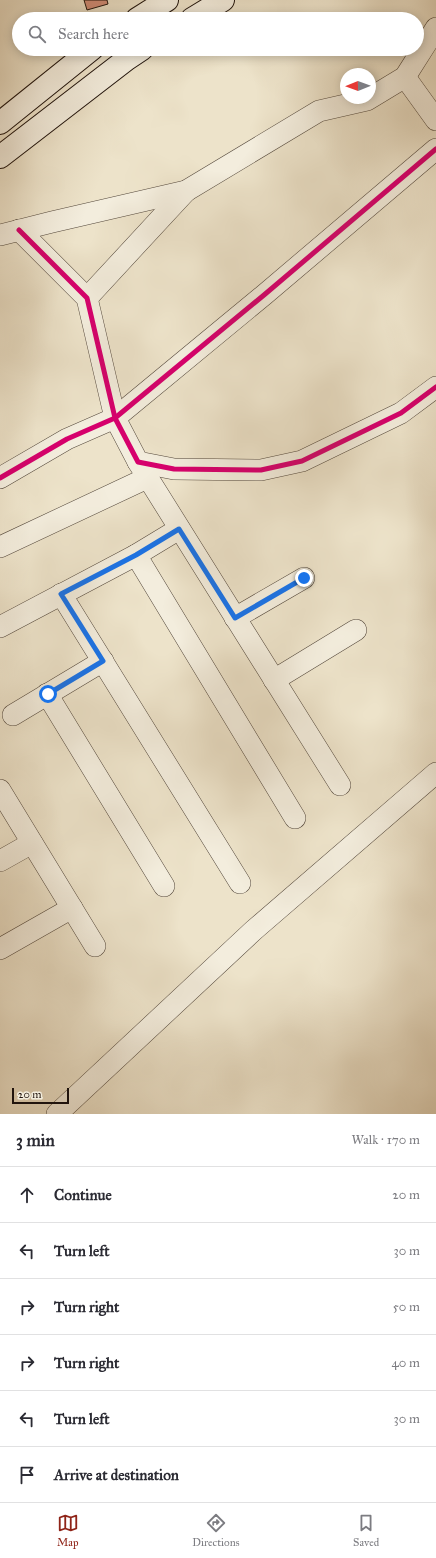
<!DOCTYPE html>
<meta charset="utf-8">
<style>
:root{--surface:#fff;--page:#f7f7f7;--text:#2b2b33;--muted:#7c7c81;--line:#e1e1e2;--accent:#8f2418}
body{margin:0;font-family:"IM FELL Great Primer",serif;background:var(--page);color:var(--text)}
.compass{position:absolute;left:340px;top:68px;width:36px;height:36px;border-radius:50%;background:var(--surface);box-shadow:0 2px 10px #0003;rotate:269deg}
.scale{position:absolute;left:12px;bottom:10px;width:57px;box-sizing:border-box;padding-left:4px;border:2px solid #21140d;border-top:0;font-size:11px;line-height:14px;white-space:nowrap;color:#21140d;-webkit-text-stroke:3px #f3eddd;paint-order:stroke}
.stop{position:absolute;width:12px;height:12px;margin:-9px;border:3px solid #1a73e8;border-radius:50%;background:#fff}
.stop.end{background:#1a73e8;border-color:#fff;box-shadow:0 1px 4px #0008}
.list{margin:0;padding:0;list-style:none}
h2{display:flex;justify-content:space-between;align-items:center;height:52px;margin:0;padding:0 16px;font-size:17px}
h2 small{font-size:13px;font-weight:400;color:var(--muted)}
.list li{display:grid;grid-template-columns:26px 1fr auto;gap:12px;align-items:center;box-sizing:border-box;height:56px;padding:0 16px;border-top:1px solid var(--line)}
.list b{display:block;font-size:15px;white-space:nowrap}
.list em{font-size:13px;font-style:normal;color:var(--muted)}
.icon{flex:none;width:22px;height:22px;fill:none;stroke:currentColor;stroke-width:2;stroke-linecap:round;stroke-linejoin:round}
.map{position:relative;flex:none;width:436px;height:1114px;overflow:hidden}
.search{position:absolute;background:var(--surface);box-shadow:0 2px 10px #0003;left:12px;right:12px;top:12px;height:44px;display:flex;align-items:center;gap:10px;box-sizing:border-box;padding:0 14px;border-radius:22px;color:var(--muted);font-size:15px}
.sheet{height:388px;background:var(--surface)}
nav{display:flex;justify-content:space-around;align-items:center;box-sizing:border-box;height:56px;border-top:1px solid var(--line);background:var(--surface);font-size:11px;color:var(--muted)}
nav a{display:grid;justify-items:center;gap:2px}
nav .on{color:var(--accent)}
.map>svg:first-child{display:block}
.building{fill:#d18d77;stroke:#21140d}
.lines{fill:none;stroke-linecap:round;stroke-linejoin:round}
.minor-casing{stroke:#54483c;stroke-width:22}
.secondary-casing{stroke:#21140d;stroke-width:24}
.minor{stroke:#f3eddd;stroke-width:21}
.secondary{stroke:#f3eddd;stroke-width:22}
.cycleway-casing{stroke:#f3eddd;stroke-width:8}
.cycleway{stroke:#d6006c;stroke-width:5}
.route{stroke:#1a73e8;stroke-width:5}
</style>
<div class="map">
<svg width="436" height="1114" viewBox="0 0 436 1114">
<rect width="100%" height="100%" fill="#ede3ca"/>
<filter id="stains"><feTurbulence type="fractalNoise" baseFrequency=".005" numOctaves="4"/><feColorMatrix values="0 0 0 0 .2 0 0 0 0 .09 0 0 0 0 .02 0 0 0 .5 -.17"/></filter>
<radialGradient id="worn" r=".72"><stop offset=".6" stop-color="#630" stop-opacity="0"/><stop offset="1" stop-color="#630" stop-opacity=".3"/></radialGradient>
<polygon class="building" points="84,0 107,0 108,4 87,10"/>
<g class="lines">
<defs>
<g id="minor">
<polyline points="405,77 436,120"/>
<polyline points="19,230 87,298 115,418 138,462 174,469 261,470 302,461 401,413 436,387"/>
<polyline points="0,235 52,222 186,191 319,111 367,100 405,77 436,28"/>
<polyline points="87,298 186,191"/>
<polyline points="138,462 340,785"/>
<polyline points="0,478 67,439 115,418 264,295 436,149"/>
<polyline points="0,547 147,478"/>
<polyline points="136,555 295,818"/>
<polyline points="61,594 240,883"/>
<polyline points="235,618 304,578"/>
<polyline points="0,627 136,555 179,529"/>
<polyline points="274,680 356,630"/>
<polyline points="47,694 164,886"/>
<polyline points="13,715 103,661"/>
<polyline points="0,790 95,946"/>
<polyline points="0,861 32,843"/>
<polyline points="0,949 72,908"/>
<polyline points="57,1114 254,930 436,773"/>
</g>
<g id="secondary">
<polyline points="137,19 167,0"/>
<polyline points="192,19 223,0"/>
<polyline points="0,123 92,49"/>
<polyline points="0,157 127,59 142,49"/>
</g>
</defs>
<use href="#minor" class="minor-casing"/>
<use href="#secondary" class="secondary-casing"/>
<use href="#minor" class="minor"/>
<use href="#secondary" class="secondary"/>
<defs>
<g id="cycleway">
<polyline points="19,230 87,298 115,418 138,462 174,469 261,470 302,461 401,413 436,387"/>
<polyline points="0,478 67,439 115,418 264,295 436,149"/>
</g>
</defs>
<use href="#cycleway" class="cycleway-casing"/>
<use href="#cycleway" class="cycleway"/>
</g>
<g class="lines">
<polyline class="route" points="48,694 103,661 61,594 136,555 179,529 235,618 304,578"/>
</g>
<rect width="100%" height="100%" filter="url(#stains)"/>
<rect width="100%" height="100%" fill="url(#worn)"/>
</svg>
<svg class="compass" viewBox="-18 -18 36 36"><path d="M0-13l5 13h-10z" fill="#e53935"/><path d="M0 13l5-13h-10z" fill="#7c7c81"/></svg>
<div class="scale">20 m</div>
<div class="stop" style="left:48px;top:694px"></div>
<div class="stop end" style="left:304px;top:578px"></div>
<div class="search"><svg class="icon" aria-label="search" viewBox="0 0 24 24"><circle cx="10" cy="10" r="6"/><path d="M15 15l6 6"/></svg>Search here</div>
</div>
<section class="sheet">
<h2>3 min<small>Walk · 170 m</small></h2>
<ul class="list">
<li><svg class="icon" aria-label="ahead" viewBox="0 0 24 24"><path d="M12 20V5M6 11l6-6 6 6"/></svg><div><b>Continue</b></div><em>20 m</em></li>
<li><svg class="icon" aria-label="left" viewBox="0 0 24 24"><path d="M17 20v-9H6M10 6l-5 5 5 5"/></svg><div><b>Turn left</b></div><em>30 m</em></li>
<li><svg class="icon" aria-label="right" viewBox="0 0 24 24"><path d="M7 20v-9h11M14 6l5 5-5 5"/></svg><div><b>Turn right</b></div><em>50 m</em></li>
<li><svg class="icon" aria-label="right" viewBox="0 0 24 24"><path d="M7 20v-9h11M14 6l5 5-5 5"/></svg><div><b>Turn right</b></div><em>40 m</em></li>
<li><svg class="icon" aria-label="left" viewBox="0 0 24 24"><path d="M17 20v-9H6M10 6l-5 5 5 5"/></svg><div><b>Turn left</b></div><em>30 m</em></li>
<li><svg class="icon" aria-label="arrive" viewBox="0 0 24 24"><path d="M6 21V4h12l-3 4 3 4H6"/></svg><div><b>Arrive at destination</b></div></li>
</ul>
</section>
<nav>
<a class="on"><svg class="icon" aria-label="map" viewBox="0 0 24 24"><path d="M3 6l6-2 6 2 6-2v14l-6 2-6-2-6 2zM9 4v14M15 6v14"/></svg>Map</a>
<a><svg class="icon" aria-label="directions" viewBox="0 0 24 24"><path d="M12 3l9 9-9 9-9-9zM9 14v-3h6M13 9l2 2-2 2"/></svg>Directions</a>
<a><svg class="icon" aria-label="saved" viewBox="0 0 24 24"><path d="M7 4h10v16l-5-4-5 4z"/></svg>Saved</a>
</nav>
